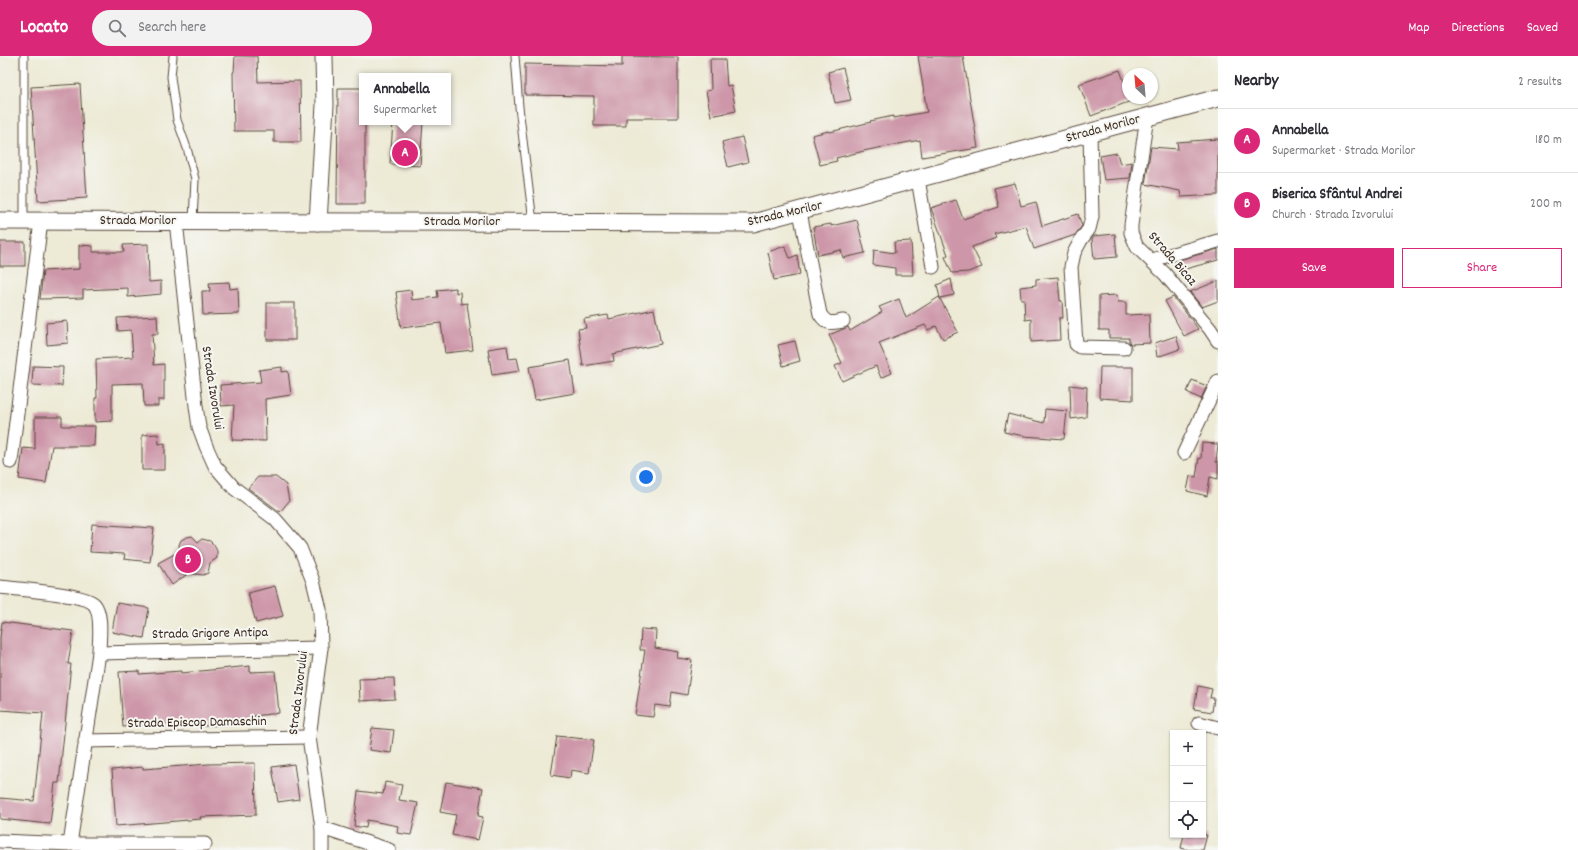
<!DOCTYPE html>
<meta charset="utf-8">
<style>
:root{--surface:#fff;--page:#f2f2f3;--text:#2b2b33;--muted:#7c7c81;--line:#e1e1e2;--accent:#db2777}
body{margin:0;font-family:Dekko,sans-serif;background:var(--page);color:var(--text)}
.controls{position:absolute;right:12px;bottom:12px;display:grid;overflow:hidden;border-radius:0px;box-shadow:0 1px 3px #0004}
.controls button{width:36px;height:36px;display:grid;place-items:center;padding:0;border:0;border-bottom:1px solid var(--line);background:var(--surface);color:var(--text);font:20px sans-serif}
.compass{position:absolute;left:1122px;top:12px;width:36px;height:36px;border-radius:50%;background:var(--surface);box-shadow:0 1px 3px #0004;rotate:334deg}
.you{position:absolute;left:646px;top:421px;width:14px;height:14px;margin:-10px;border:3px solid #fff;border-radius:50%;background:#1a73e8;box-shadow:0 0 0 6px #1a73e833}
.badge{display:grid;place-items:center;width:26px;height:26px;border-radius:50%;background:var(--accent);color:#fff;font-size:13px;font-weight:700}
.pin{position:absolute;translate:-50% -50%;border:2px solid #fff;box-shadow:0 1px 4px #0006}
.popup{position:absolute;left:359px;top:17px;width:92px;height:52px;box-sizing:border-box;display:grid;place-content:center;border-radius:0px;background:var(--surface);filter:drop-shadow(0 1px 3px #0005);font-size:13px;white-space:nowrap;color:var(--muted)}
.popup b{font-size:15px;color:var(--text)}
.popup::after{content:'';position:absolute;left:50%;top:100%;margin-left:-8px;border:8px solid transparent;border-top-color:var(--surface)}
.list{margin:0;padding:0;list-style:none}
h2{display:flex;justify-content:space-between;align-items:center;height:52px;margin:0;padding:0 16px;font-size:17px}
h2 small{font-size:13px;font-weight:400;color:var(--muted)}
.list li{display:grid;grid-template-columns:26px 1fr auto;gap:12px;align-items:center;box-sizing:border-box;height:64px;padding:0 16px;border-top:1px solid var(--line)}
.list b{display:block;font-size:15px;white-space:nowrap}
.list p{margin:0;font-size:13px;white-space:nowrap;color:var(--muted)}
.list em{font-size:13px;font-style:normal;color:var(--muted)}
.actions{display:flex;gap:8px;padding:12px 16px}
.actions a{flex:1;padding:9px 0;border:1px solid var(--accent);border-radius:0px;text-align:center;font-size:14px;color:var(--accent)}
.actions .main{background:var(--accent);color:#fff}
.icon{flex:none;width:22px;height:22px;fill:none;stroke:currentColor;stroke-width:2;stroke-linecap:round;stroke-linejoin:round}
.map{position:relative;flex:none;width:1218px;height:794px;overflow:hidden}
header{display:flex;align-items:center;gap:24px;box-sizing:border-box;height:56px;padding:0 20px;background:var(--accent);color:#fff}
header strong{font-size:19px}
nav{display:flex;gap:22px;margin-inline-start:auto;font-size:14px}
.search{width:280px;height:36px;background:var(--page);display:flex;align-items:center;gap:10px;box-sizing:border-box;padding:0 14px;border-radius:22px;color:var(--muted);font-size:15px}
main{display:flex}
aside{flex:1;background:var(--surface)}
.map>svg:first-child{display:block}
.building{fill:#cd97a9}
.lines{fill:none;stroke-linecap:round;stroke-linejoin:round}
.service-casing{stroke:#56473a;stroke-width:9}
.minor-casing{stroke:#56473a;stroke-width:15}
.tertiary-casing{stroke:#56473a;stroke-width:19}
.service{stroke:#fff;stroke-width:7}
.minor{stroke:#fff;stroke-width:13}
.tertiary{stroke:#fff;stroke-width:17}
.labels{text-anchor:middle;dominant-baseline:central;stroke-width:4;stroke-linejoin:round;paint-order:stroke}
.street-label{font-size:14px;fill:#3b2a1e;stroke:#f6f6f2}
</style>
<header>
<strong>Locato</strong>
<div class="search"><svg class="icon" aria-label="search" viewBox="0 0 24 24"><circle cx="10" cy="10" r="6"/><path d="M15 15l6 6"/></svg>Search here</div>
<nav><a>Map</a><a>Directions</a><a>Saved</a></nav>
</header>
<main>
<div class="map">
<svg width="1218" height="794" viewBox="0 0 1218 794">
<rect width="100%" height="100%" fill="#f6f6f2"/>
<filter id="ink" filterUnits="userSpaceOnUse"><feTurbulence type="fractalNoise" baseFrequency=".025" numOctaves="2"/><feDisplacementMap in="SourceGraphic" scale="8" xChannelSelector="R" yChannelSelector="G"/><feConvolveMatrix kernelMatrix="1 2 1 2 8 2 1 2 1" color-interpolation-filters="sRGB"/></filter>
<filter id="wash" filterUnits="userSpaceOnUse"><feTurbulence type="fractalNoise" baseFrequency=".012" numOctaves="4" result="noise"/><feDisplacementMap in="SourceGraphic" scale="16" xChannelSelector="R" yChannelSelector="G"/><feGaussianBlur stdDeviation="0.9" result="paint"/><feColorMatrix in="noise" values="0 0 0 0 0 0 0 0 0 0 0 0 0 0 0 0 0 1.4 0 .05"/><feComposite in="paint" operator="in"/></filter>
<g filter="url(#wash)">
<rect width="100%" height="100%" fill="#edead6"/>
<g id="blocks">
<g class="building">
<polygon points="235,0 257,0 258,26 300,25 301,86 274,86 274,75 234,75 233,16 234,16"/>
<polygon points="622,0 678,1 678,62 626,62 626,70 594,70 594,40 525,39 525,8 622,10"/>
<polygon points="918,0 963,0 978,92 922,101 920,84 868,94 836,102 837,105 820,109 812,79 829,75 830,76 871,66 870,65 893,60 893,62 927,56"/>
<polygon points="710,3 725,3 727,30 731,29 736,55 711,60 706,35 711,34"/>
<polygon points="843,12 851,44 835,47 828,16"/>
<polygon points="1120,14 1128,36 1128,42 1130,42 1131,45 1091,60 1079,28"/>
<polygon points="80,28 87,142 38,145 31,31"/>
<polygon points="338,32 362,32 362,66 365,66 365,148 337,148"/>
<polygon points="393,66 423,66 420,110 390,108"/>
<polygon points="742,81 748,106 728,111 722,86"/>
<polygon points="1218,83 1218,139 1181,141 1180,135 1145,128 1151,91 1178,93 1177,86"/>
<polygon points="1117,97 1120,108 1132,106 1130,122 1104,124 1100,100"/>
<polygon points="1015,127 1021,150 1036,146 1042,170 1078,158 1082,170 1075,179 1034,193 1026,170 994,178 996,182 972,191 982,211 968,216 952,217 945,201 948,199 931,152 956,144 963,163 999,151 994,132"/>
<polygon points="857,164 865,197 843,202 841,194 818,199 813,171 831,168 831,170"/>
<polygon points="1115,178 1117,201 1094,203 1092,183 1094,180"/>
<polygon points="911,185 913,219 895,219 895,212 873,209 874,194 895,197 894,186"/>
<rect x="0" y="186" width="25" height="24"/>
<polygon points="148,188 149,226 161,225 161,238 128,241 128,232 83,234 83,242 40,243 43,215 79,213 79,189 93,190 93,196 124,196 123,189"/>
<polygon points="785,190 790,202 797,199 800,219 774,224 768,196"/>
<polygon points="1218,193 1218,204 1182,214 1179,204"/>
<polygon points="1058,221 1060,245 1062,245 1063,262 1059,262 1060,284 1031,286 1031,263 1025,264 1024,243 1021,243 1020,231 1036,229 1036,223"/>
<polygon points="951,223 954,239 940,242 937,229"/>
<polygon points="1218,225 1218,245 1202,251 1190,236"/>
<polygon points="229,226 230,233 238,232 239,258 203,259 202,235 210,235 209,227"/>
<polygon points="456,232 456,237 460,236 461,248 467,247 473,294 445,297 441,267 401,272 396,236 411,234 412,244 438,241 437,234"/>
<polygon points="1117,239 1118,246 1126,246 1126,259 1149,258 1150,287 1131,288 1129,286 1129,282 1109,282 1109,274 1099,274 1099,240"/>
<polygon points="939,241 958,276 943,283 936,270 928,274 925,269 879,287 892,317 881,322 876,310 842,325 835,310 842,307 829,279 848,271 850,275 882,256 879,251 899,243 906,262"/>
<polygon points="1173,241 1190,262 1198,273 1184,280 1165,245"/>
<rect x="267" y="247" width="28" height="37"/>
<polygon points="654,253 661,288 613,298 614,305 583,310 578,273 586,272 584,263 608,259 609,263"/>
<polygon points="157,260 158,278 152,278 154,309 164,308 164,344 158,344 158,350 144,350 143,327 112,328 112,365 95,366 95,342 97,342 96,303 133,301 131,274 118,275 117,262"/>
<polygon points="67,265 68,287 47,289 46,267"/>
<polygon points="1176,280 1180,293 1157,301 1155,287"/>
<polygon points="795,285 800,305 783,310 778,289"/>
<polygon points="507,290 509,303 517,302 520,315 492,319 488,293"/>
<polygon points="570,304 575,337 535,344 529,311"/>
<polygon points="33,310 63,311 62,330 32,329"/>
<polygon points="282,311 282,316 288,315 291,339 265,343 266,385 232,384 234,349 221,350 220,329 261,326 259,314"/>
<polygon points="1100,311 1133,311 1133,344 1099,342"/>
<polygon points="1192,324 1207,330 1201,343 1187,336"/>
<polygon points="1070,329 1087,331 1086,361 1071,363"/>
<polygon points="1045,353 1067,355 1064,383 1024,380 1004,376 1008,358 1044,367"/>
<polygon points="35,361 62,361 62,370 95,370 94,390 52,390 46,427 19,423 23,392 35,393"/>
<polygon points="158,378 159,388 165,387 165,414 142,414 142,379"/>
<polygon points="1202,387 1218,388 1216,406 1218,406 1218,423 1210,421 1207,440 1187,435 1190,420 1196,421 1199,402 1201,403"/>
<polygon points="258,421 276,421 286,429 289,445 280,456 248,432"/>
<polygon points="92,468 154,472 150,506 124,503 125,498 90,496"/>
<polygon points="192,480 198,486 202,483 210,485 214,489 217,495 217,502 210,507 208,517 203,519 189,517 172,529 158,507 180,495 179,489 181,484 187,481"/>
<polygon points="275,530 283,560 256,567 248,537"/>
<polygon points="117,547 149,552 144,582 112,576"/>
<polygon points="2,566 73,575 68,608 71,608 59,727 55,727 50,768 0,763 0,742 34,745 43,657 0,654 0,581"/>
<polygon points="641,573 656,574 655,592 678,596 677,602 692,604 687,639 672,636 670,651 655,649 653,661 635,659 645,594 640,594"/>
<polygon points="250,610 250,616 275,615 279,657 254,660 255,665 222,669 202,670 202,668 165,671 165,667 123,671 119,616 139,615 139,618 181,615 181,617"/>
<polygon points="394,622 395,643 360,645 359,623"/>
<polygon points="1198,630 1212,633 1210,642 1214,642 1212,656 1194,653"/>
<polygon points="372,672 394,674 391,697 369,694"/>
<polygon points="557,680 594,684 589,717 571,714 570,722 551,719"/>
<polygon points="255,707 256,759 200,761 201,763 116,770 112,714 143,711 143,713 209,708"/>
<polygon points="294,708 299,743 278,746 272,711"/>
<polygon points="385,726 402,729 399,744 418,747 411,779 397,777 398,770 367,764 366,772 354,770 358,735 383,738"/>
<polygon points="446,726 483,732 478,760 483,761 478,784 452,779 456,759 440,756"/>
<polygon points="1184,779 1207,779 1203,794 1189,794 1181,792"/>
</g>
</g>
</g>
<g filter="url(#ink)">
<use href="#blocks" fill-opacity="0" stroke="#56473a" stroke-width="1"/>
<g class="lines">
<defs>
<g id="service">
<polyline points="173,0 171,21 177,64 187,92 195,123 193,165"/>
<polyline points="515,0 519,51 533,166"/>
<polyline points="24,165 24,0"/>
</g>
<g id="minor">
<polyline points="1147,61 1131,169 1131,177 1137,191 1165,218 1210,273 1218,285"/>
<polyline points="1090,77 1092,161 1089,173 1081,184 1074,197 1071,211 1076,288 1080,291 1124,292"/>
<polyline points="918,123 933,211"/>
<path d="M800 156 820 258C827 269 831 267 843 265"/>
<polyline points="176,165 196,350 199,371 206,390 215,410 234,432 275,463 300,492 313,525 320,553 321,592 309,681 322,772 322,794"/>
<polyline points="1152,204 1218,185"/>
<polyline points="1184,397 1218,325"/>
<polyline points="11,406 41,165"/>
<path d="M0 531C17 533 85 538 94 548 103 558 99 584 99 597L70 788"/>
<polyline points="99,597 321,592"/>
<polyline points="1199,667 1218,672"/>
<polyline points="85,685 309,681"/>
<polyline points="322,772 389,794"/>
<polyline points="0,785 70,788 205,788"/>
</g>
<g id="tertiary">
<polyline points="0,165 753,167 1218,42"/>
<polyline points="318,166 325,49 324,0"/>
</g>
</defs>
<use href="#service" class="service-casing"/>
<use href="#minor" class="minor-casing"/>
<use href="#tertiary" class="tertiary-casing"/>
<use href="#service" class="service"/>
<use href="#minor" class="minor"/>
<use href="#tertiary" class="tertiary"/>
</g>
</g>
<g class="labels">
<g class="street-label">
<text transform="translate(1103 73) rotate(-15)">Strada Morilor</text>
<text transform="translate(785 158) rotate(-13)">Strada Morilor</text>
<text x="138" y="165">Strada Morilor</text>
<text x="462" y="166">Strada Morilor</text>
<text transform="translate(1172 203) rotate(49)">Strada Bicaz</text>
<text transform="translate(212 332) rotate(81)">Strada Izvorului</text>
<text transform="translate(210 578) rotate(-1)">Strada Grigore Antipa</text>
<text transform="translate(299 637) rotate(-83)">Strada Izvorului</text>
<text transform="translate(197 667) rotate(-1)">Strada Episcop Damaschin</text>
</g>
</g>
</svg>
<div class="controls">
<button>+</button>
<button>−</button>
<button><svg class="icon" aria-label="locate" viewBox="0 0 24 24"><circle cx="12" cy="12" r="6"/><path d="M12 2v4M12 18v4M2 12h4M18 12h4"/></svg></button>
</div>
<svg class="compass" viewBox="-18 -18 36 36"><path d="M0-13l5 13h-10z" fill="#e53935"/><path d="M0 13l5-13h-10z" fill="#7c7c81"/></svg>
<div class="you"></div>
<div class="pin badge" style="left:405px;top:97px">A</div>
<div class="popup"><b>Annabella</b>Supermarket</div>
<div class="pin badge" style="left:188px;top:504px">B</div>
</div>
<aside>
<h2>Nearby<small>2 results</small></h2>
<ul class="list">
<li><span class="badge">A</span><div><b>Annabella</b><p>Supermarket · Strada Morilor</p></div><em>180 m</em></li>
<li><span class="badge">B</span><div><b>Biserica Sfântul Andrei</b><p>Church · Strada Izvorului</p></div><em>200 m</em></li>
</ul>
<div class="actions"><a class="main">Save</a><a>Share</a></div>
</aside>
</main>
